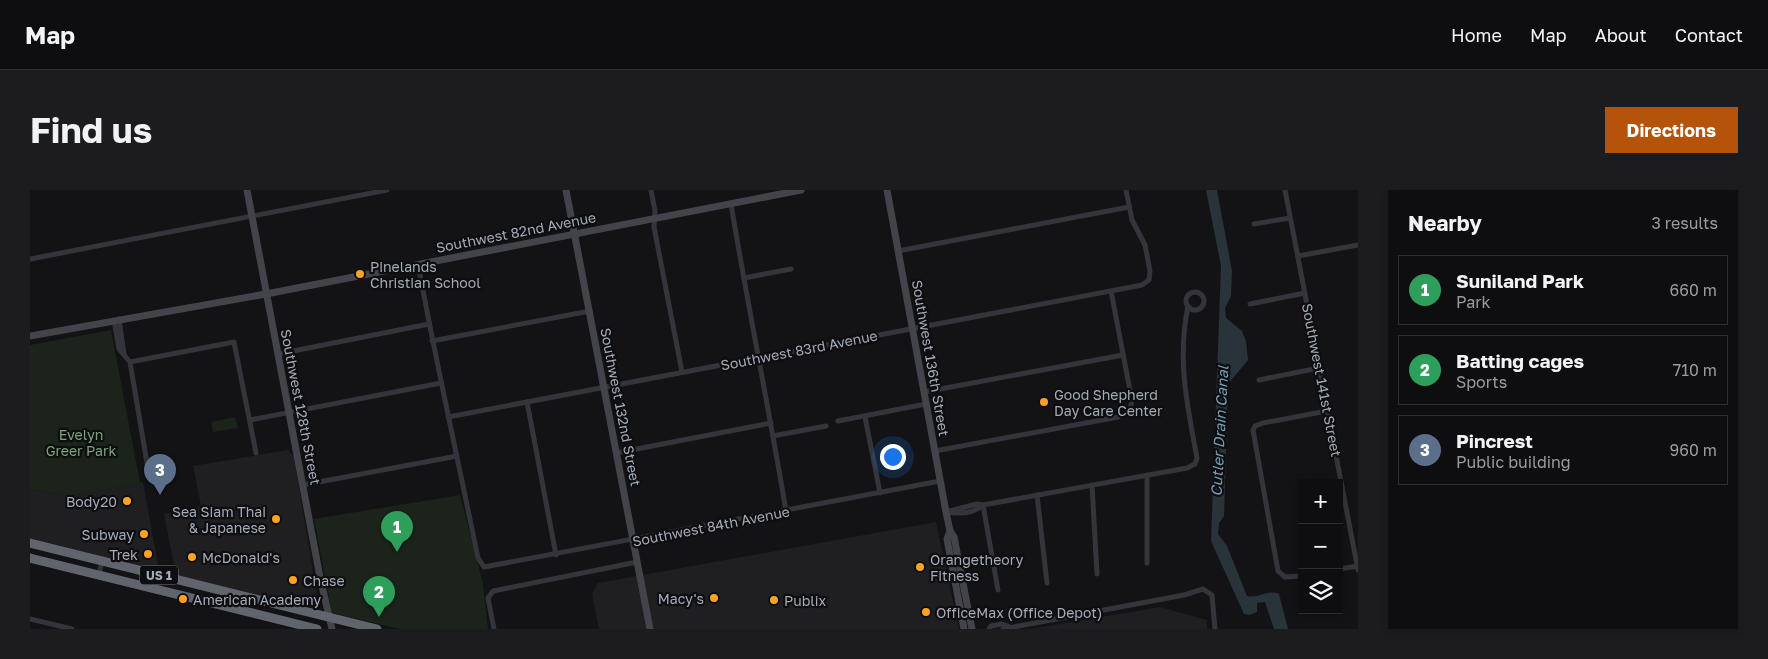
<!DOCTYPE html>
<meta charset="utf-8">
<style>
:root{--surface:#0e0e10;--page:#1c1c1e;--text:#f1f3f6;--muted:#9b9c9f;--line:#2e2e30;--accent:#b45309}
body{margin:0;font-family:"Golos Text",sans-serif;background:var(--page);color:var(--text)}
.controls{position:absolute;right:15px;bottom:15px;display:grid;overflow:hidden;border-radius:0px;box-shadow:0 2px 8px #0003}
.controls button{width:45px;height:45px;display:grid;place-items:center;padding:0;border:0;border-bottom:1px solid var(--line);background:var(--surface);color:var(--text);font:25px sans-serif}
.you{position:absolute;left:862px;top:266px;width:18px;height:18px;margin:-12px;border:4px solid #fff;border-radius:50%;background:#1a73e8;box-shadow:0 0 0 8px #1a73e833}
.badge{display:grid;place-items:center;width:32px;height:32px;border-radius:50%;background:var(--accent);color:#fff;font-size:16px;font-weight:700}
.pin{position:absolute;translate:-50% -41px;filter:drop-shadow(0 1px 2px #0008)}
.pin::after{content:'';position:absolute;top:26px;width:18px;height:15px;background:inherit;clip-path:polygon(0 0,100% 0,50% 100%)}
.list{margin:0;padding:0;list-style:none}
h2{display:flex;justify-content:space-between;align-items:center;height:65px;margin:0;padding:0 20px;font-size:21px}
h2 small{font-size:16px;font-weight:400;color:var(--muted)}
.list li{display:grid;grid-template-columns:32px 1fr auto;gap:15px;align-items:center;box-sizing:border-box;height:70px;margin:0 10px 10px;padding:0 10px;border:1px solid var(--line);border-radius:0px}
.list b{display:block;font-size:19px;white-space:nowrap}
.list p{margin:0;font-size:16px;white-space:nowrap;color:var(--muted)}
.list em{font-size:16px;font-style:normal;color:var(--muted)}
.icon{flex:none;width:28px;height:28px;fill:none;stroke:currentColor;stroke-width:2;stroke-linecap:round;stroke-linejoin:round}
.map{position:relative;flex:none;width:1328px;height:439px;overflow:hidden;border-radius:0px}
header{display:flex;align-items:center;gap:30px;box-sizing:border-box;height:70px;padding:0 25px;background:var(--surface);border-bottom:1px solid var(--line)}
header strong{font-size:24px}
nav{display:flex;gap:28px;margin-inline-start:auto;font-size:18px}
.intro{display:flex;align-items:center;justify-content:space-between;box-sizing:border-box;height:120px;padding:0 30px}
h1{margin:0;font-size:35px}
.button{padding:12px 22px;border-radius:0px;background:var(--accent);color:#fff;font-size:18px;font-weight:700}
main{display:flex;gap:30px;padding:0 30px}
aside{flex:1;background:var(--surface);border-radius:0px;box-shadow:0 2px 8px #0003}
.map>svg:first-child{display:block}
.built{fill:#1f1f22}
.green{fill:#1b231b}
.water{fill:#29333a}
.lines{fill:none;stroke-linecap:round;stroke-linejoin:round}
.street{stroke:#34353a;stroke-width:5}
.secondary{stroke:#42444a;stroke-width:7}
.highway{stroke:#60646c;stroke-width:9}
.poi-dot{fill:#ffa321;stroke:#0e0e10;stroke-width:2}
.labels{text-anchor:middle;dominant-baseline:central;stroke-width:4.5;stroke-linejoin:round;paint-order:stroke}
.shield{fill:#0e0e10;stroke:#777c84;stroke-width:1}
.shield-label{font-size:12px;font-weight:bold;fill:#a4abb6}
.street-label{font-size:14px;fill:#a4abb6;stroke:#0e0e10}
.poi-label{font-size:14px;fill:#a4abb6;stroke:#0e0e10;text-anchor:start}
.park-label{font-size:14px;fill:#7aa379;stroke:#0e0e10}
.water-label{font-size:15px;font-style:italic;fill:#789db4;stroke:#0e0e10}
</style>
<header>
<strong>Map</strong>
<nav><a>Home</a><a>Map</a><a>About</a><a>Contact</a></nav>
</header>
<div class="intro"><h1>Find us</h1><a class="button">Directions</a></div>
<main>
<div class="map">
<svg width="1328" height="439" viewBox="0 0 1328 439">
<rect width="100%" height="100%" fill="#131315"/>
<g class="built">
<polygon points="258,260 264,267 288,412 282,418 146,385 134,324 171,316 163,276"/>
<polygon points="113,292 129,381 0,349 0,299 41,306"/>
<polygon points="906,332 929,439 569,439 562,404 568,393"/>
<polygon points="1130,417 1177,430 1177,439 1000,439"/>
</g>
<g class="green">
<polygon points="81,140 110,293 41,306 0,299 0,155"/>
<polygon points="205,227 208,238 183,242 181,232"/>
<polygon points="430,305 453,394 458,439 370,439 302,423 284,329"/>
</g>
<path class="water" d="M1176 0H1187L1202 81 1201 106 1195 118 1196 128 1212 141 1216 151 1218 170 1198 194 1194 326 1189 333 1188 344 1197 356 1217 406C1228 409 1238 399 1249 404L1258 439H1244L1235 412 1227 413V422L1219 425 1214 424 1181 351 1191 76Z"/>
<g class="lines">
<g class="street">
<polyline points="621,0 625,21 624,37 652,182"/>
<polyline points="1255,0 1328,380"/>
<path d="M701 14C718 117 739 219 756 321"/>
<polyline points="1224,34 1260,28"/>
<polyline points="868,61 1099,17"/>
<polyline points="1268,66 1328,55"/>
<polyline points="0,69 357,0"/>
<path d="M388 74C406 172 428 270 448 368L454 377 910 291"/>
<polyline points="714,88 761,79"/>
<circle cx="1165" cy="111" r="9"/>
<polyline points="1220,114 1275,103"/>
<polyline points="89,129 94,164"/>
<polyline points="84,130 89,159 100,172 119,285"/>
<polyline points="402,151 560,121"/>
<polyline points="248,164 399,134"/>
<polyline points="100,172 204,152 226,263"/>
<polyline points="1229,190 1289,178"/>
<polyline points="894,202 1093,165"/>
<polyline points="497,212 526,365"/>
<polyline points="418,227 1112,95 1119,90 1120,81 1115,55 1102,30 1096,0"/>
<polyline points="835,227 850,303"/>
<polyline points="220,230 411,193"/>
<polyline points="808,231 896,214"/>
<polyline points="743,246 796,236"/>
<polyline points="905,261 1088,227 1099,222 1102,211 1081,101"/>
<polyline points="586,263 741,233"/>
<polyline points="1117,285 1117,373"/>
<polyline points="273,295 427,266"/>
<polyline points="1062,295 1067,384"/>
<polyline points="1007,305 1017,393"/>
<path d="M947 314 953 315C943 324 928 324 916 322Z"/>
<polyline points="1309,379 1328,376"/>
<polyline points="69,385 72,371"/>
<polyline points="1272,386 1255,387 1248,381 1223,240 1225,236 1233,233 1297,221"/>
<path d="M968 400 953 315 1157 278 1165 274 1167 268C1157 215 1147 169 1158 116"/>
<polyline points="0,429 42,439"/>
<polyline points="464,439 458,408 463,401 607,372"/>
<polyline points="959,439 961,436 972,434 978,436"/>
<polyline points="973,439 1154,405 1173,399 1182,405 1185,439"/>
</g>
<g class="secondary">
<polyline points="217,0 290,387 302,439"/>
<polyline points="536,0 620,439"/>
<polyline points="857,0 916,322 920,341 924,347 942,439"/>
<polyline points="0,146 236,104 771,0"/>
<polyline points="920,341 917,349 934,439"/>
</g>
<g class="highway">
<polyline points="0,353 347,439"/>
<polyline points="0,368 287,439"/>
</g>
</g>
<g class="poi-dot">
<circle cx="330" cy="84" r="5"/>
<circle cx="1014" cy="212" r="5"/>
<circle cx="97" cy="311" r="5"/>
<circle cx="246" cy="329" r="5"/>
<circle cx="114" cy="344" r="5"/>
<circle cx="118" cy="364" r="5"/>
<circle cx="162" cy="367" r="5"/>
<circle cx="890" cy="377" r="5"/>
<circle cx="263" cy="390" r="5"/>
<circle cx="684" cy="408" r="5"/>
<circle cx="153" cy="409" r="5"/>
<circle cx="744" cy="410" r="5"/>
<circle cx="896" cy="422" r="5"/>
</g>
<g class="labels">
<rect class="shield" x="110" y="375.5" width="38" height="19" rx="4"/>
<g class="shield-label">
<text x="129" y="385">US 1</text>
</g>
<g class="street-label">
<text transform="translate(486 42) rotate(-11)">Southwest 82nd Avenue</text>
<text transform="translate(769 160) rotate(-11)">Southwest 83rd Avenue</text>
<text transform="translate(901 168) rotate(80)">Southwest 136th Street</text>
<text transform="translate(1292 190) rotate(79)">Southwest 141st Street</text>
<text transform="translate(271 217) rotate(79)">Southwest 128th Street</text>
<text transform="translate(591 217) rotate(79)">Southwest 132nd Street</text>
<text transform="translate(681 336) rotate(-11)">Southwest 84th Avenue</text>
</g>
<g class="poi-label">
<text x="340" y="76">Pinelands<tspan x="340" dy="16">Christian School</tspan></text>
<text x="1024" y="204">Good Shepherd<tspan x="1024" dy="16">Day Care Center</tspan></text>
<text x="87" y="311" text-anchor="end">Body20</text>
<text x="236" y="321" text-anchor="end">Sea Siam Thai<tspan x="236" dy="16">&amp; Japanese</tspan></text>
<text x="104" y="344" text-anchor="end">Subway</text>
<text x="108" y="364" text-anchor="end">Trek</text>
<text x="172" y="367">McDonald's</text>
<text x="900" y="369">Orangetheory<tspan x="900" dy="16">Fitness</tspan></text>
<text x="273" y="390">Chase</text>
<text x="674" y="408" text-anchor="end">Macy's</text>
<text x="163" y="409">American Academy</text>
<text x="754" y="410">Publix</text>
<text x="906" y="422">OfficeMax (Office Depot)</text>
</g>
<g class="park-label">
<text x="51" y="244">Evelyn<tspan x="51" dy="16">Greer Park</tspan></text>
</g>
<g class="water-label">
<text transform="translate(1189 241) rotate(-87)">Cutler Drain Canal</text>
</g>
</g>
</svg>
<div class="controls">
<button>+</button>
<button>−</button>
<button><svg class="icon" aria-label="layers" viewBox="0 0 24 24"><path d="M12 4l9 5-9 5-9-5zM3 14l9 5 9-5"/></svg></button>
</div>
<div class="you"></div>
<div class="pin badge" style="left:367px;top:362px;background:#2e9e5b">1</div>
<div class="pin badge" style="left:349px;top:427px;background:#2e9e5b">2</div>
<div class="pin badge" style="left:130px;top:305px;background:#5c6f8a">3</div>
</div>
<aside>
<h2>Nearby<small>3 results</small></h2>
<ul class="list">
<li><span class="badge" style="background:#2e9e5b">1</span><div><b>Suniland Park</b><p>Park</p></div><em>660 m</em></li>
<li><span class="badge" style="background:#2e9e5b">2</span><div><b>Batting cages</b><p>Sports</p></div><em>710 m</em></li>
<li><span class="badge" style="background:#5c6f8a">3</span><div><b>Pincrest</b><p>Public building</p></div><em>960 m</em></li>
</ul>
</aside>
</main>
